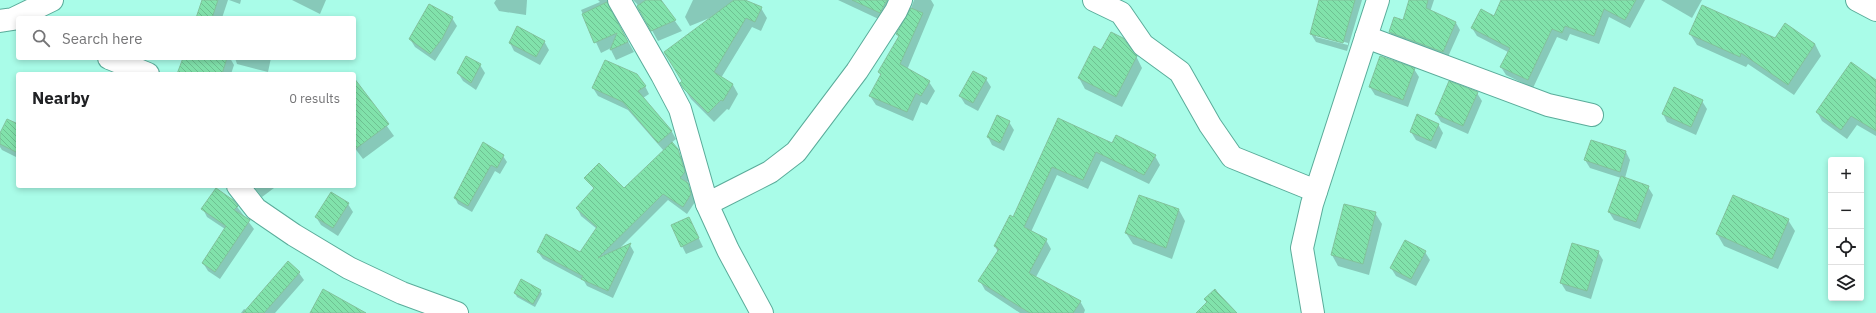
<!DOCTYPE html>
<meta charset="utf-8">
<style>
:root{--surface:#fff;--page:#f2f2f2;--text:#202124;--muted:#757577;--line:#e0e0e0}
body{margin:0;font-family:"IBM Plex Sans",sans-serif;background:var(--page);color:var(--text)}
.controls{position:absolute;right:12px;bottom:12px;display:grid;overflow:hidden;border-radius:4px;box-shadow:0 2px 6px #0003}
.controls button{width:36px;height:36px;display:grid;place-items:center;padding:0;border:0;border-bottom:1px solid var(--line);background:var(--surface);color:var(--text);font:20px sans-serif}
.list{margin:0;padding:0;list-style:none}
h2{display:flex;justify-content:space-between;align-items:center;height:52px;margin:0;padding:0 16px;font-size:17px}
h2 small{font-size:13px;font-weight:400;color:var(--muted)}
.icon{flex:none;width:22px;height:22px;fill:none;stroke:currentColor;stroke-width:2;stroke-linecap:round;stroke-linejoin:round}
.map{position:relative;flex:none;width:1876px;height:313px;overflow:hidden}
.search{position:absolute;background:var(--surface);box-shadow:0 2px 6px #0003;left:16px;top:16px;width:340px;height:44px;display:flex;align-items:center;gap:10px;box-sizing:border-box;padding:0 14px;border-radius:4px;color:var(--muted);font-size:15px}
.panel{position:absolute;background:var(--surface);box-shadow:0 2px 6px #0003;left:16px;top:72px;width:340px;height:116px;border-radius:4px}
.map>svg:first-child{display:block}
.shadow{fill:#0003;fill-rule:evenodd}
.building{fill:url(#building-back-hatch);stroke:#82c29c}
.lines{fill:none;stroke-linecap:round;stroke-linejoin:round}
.minor-casing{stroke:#5aac9a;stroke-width:24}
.minor{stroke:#fff;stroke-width:22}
</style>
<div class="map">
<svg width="1876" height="313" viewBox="0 0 1876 313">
<defs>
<pattern id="building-back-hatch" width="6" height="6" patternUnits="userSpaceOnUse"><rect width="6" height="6" fill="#81e2ab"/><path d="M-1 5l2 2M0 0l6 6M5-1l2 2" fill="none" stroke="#6ec192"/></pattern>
</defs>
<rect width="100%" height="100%" fill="#a9fce8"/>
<g class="shadow">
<polygon points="203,0 228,0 222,18 197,18"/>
<polygon points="229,0 241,0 240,4"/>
<polygon points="292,0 326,0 320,14"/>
<polygon points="496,0 527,0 526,15 499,11 494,3"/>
<polygon points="598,0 618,0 614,5 612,11 614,17 634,52 616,60 611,50 611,48 601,53 581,10 600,2"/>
<polygon points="633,0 660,0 682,31 658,41 637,4"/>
<polygon points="693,0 742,0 761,8 767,18 761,31 752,27 721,78 733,85 738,94 729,110 727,109 714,122 691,99 681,83 712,17 690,26 685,17"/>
<polygon points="838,0 899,0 885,22"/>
<polygon points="914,0 931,0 934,5 907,70 929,82 935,91 927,105 921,102 913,121 876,105 870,96 881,76 879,72 899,37 897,34 908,17"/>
<path d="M1320 0H1362L1347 51 1316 42 1311 34ZM1316 34 1348 43V45L1316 37Z"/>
<polygon points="1410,0 1434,0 1430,12 1456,23 1460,30 1447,59 1394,39 1390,32 1403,22"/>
<polygon points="1502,0 1645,0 1630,28 1609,17 1599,44 1570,34 1567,41 1557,37 1533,88 1506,75 1501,67 1508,52 1477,36 1472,28 1494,17"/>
<polygon points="1661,0 1702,0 1692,18"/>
<polygon points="452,18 457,26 435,61 415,47 410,39"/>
<polygon points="1690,34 1776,39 1815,44 1821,56 1794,95 1748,64 1746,67 1697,45"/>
<polygon points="544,41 549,50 540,65 514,51 510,43"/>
<polygon points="1102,51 1136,56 1142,68 1122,107 1085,89 1079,78"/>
<polygon points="184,58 230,58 234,65 231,74 179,74"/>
<polygon points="235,58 271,58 268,72 237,64"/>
<polygon points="480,65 485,73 476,90 463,81 458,73"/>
<polygon points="1414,69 1419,77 1408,107 1375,95 1370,87"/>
<polygon points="986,79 991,87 978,111 965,104 960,96"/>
<polygon points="354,80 394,136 363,159 354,147"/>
<polygon points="1876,81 1876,136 1857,125 1847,139 1822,121 1817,112"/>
<polygon points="645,86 649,94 643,98 672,132 676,139 671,143 682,158 689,180 686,183 692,192 695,202 687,214 668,200 618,250 630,245 634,252 613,298 587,286 584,281 543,259 538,252 580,253 597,229 581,216 577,208 594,189 586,178 624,189 664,151 628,110 598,96 593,88"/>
<polygon points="1477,93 1482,101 1468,134 1441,122 1436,114"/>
<polygon points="1702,101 1707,109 1696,135 1667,122 1663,114"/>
<polygon points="1059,119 1113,144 1155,156 1160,165 1149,184 1101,161 1088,189 1057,175 1031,232 1046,240 1051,249 1036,277 1080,301 1085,310 1084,313 1020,313 985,290 980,281 998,252 995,246 1013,218"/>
<polygon points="1009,122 1014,130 1004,151 992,145 988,137"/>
<polygon points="1438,124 1443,133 1436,149 1416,140 1411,132"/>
<polygon points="18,125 18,158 2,150 0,147 0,136"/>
<polygon points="1591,141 1626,152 1630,160 1625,178 1648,187 1653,195 1640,229 1614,220 1609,212 1621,178 1590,168 1585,160"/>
<polygon points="484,144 503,156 507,162 500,174 495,171 472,212 458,204 455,198"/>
<polygon points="253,186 273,186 274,188 262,197"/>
<polygon points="1140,196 1179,210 1185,221 1172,259 1133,244 1126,233"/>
<polygon points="232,200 254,229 220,279 208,271 203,263 225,229 207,217 203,209"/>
<polygon points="348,204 353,212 338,236 321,225 316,217"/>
<polygon points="1375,213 1382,224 1369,275 1338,266 1332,255"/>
<polygon points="689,218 703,247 686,254 682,246"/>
<polygon points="1788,220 1795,231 1778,269 1724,246 1717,234"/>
<polygon points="1425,252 1430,260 1416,286 1396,276 1391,268"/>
<polygon points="1598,252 1603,260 1591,299 1566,291 1561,283"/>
<polygon points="299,273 304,280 275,313 241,313 244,309 246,310"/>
<polygon points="540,290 542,294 535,307 517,297 515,293"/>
</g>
<g class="building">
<polygon points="202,0 218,0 212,18 196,18"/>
<polygon points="646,0 661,0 676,20 651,31 637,6"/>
<polygon points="734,0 745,0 762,7 755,22 746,18 714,72 733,84 723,101 721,100 708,113 684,89 680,83 682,81 664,52"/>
<polygon points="852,0 887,0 880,13"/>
<polygon points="1319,0 1355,0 1343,43 1310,34"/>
<polygon points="1409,0 1428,0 1426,8 1456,22 1443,52 1389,32 1394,17 1403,20"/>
<polygon points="1501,0 1636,0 1625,20 1604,9 1594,36 1565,26 1562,33 1552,29 1528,80 1500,67 1510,48 1471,28 1481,9 1494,16"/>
<polygon points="607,2 628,42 610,50 617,33 594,43 582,14"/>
<polygon points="429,4 453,17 442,39 430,54 409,39"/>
<polygon points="1702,5 1775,38 1785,23 1815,44 1788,85 1741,53 1740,57 1689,34"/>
<polygon points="911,8 923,13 900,64 930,81 921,96 916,93 907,112 869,96 881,74 878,72 899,36 896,34"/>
<polygon points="517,26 545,41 536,57 509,43"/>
<polygon points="1111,32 1123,38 1137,56 1116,97 1078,78 1094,46 1101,50"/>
<polygon points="466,56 481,64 471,83 457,73"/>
<polygon points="1380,56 1415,68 1403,100 1369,87"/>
<polygon points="183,58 227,58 222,74 177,74"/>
<polygon points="605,60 637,74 646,86 638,91 672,131 658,143 623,102 592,88"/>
<polygon points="1851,62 1876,80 1876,131 1851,116 1841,130 1816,112"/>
<polygon points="973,71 987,78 973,103 959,96"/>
<polygon points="354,78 389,124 354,150"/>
<polygon points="1449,81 1478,92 1463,126 1435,114"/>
<polygon points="1674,87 1703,100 1691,127 1662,114"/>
<polygon points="1417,114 1439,124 1431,141 1410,132"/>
<polygon points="997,115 1010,121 1000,143 987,137"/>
<polygon points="1058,118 1112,143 1116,135 1156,155 1144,175 1096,152 1083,180 1052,167 1024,227 1047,239 1029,273 1081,301 1073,313 1030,313 978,281 999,249 994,246 1010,215 1013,217"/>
<polygon points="7,119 18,124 18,153 0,144 0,133"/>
<polygon points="1591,140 1626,151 1620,172 1584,160"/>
<polygon points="483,142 504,155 497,168 491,165 468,206 454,198"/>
<polygon points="672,142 678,149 685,172 680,178 688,183 691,194 683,207 663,194 598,258 631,243 608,291 581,279 583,276 537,252 546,234 580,252 597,227 576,208 594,188 584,178 599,163 624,188"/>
<polygon points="1621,176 1649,186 1636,222 1608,212"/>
<polygon points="216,188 233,200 238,206 234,210 250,220 215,272 202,263 226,226 201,209"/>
<polygon points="331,192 349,203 333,228 315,217"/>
<polygon points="1139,195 1179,209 1166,248 1125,233"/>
<polygon points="1733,195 1789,219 1772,259 1716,234"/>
<polygon points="1344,204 1376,212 1363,264 1331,255"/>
<polygon points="689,217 699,238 681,247 671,225"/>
<polygon points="1405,240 1426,251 1411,279 1390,268"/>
<polygon points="1572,243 1599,251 1587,291 1560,283"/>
<polygon points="288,261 300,272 264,313 243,313"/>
<polygon points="521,279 541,290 533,304 514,293"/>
<polygon points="323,289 366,313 310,313"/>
<polygon points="1215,289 1217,292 1237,313 1196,313 1207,302 1204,299"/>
</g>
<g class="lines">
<defs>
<g id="minor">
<polyline points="619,0 662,75 680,109 707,204 728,250 762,313"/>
<polyline points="1094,0 1121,13 1143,45 1180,72 1210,125 1232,157 1316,191"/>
<polyline points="1857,0 1876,10"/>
<polyline points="0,21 13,19 52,0"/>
<polyline points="1366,37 1548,105 1592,115"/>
<polyline points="109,58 148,74"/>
<polyline points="238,186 256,209 294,235 349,268 402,293 457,313"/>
<polyline points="707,204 770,172 796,152 857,71 896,11 901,0"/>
<polyline points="1313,313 1302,248 1312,204 1378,0"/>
</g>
</defs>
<use href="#minor" class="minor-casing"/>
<use href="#minor" class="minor"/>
</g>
</svg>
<div class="controls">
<button>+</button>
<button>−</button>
<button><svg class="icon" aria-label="locate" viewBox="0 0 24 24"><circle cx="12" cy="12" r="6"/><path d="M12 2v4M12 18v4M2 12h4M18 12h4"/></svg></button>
<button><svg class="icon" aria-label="layers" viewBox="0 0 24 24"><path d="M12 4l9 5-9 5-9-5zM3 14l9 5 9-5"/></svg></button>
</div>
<div class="search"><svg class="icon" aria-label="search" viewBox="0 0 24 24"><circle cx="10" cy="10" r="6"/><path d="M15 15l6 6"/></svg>Search here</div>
<section class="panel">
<h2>Nearby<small>0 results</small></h2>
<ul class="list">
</ul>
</section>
</div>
